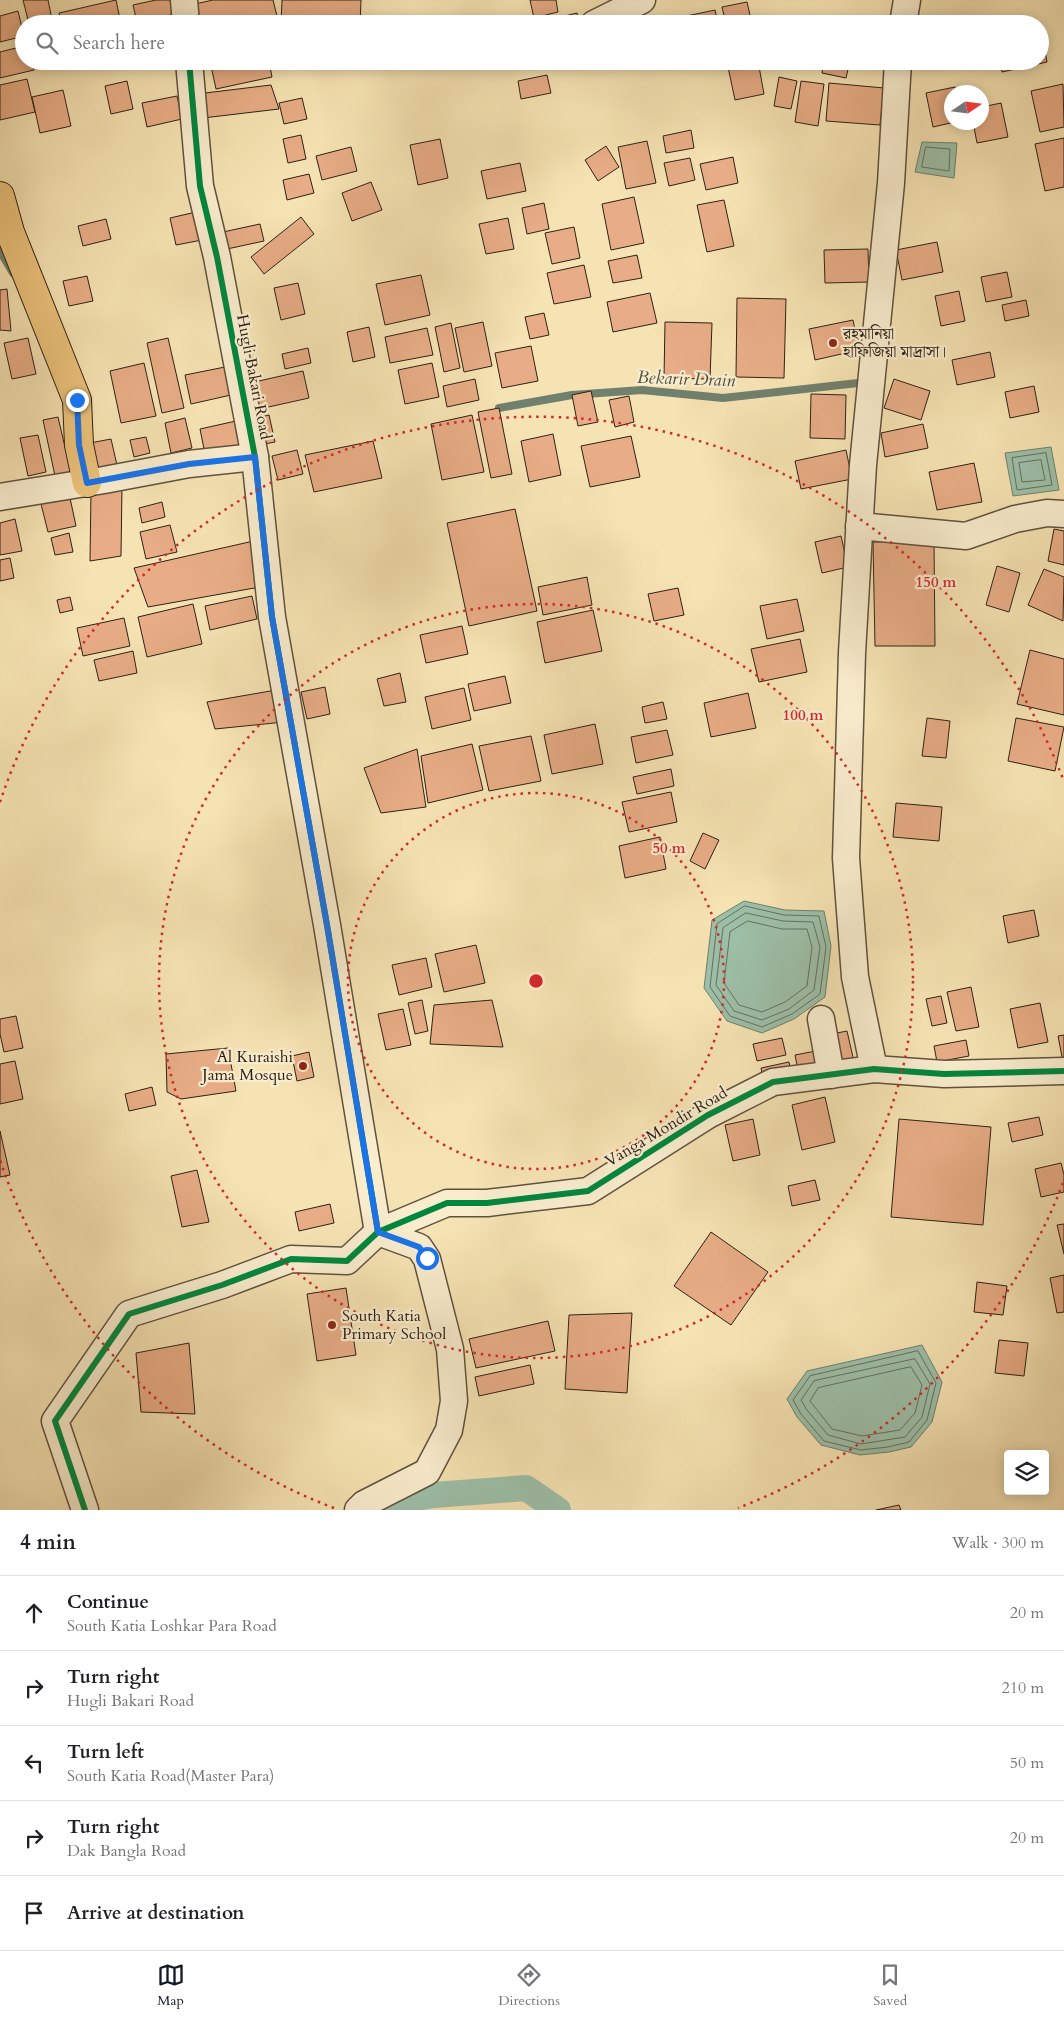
<!DOCTYPE html>
<meta charset="utf-8">
<style>
:root{--surface:#fff;--page:#f2f2f2;--text:#202124;--muted:#757577;--line:#e0e0e0;--accent:#111827}
body{margin:0;font-family:Cardo,"Noto Serif Bengali",serif;background:var(--page);color:var(--text)}
.controls{position:absolute;right:15px;bottom:15px;display:grid;overflow:hidden;border-radius:5px;box-shadow:0 2px 12px #0003}
.controls button{width:45px;height:45px;display:grid;place-items:center;padding:0;border:0;border-bottom:1px solid var(--line);background:var(--surface);color:var(--text);font:25px sans-serif}
.compass{position:absolute;left:944px;top:85px;width:45px;height:45px;border-radius:50%;background:var(--surface);box-shadow:0 2px 12px #0003;rotate:77deg}
.stop{position:absolute;width:15px;height:15px;margin:-11px;border:4px solid #1a73e8;border-radius:50%;background:#fff}
.stop.end{background:#1a73e8;border-color:#fff;box-shadow:0 1px 5px #0008}
.list{margin:0;padding:0;list-style:none}
h2{display:flex;justify-content:space-between;align-items:center;height:65px;margin:0;padding:0 20px;font-size:21px}
h2 small{font-size:16px;font-weight:400;color:var(--muted)}
.list li{display:grid;grid-template-columns:32px 1fr auto;gap:15px;align-items:center;box-sizing:border-box;height:75px;padding:0 20px;border-top:1px solid var(--line)}
.list b{display:block;font-size:19px;white-space:nowrap}
.list p{margin:0;font-size:16px;white-space:nowrap;color:var(--muted)}
.list em{font-size:16px;font-style:normal;color:var(--muted)}
.icon{flex:none;width:28px;height:28px;fill:none;stroke:currentColor;stroke-width:2;stroke-linecap:round;stroke-linejoin:round}
.map{position:relative;flex:none;width:1064px;height:1510px;overflow:hidden}
.search{position:absolute;background:var(--surface);box-shadow:0 2px 12px #0003;left:15px;right:15px;top:15px;height:55px;display:flex;align-items:center;gap:12px;box-sizing:border-box;padding:0 18px;border-radius:28px;color:var(--muted);font-size:19px}
.sheet{height:440px;background:var(--surface)}
nav{display:flex;justify-content:space-around;align-items:center;box-sizing:border-box;height:70px;border-top:1px solid var(--line);background:var(--surface);font-size:14px;color:var(--muted)}
nav a{display:grid;justify-items:center;gap:2px}
nav .on{color:var(--accent)}
.map>svg:first-child{display:block}
.water{fill:#9dbfa8;stroke:#70806e}
.lines{fill:none;stroke-linecap:round;stroke-linejoin:round}
.shore{stroke:#657060;stroke-width:1}
.stream{stroke:#70806e;stroke-width:8}
.canal{stroke:#9dbfa8;stroke-width:26}
.building{fill:#e8ad86;stroke:#2d2117}
.minor-casing{stroke:#5f523e;stroke-width:29}
.major-casing{stroke:#2d2117;stroke-width:30}
.minor{stroke:#f9edce;stroke-width:26}
.major{stroke:#ebc27a;stroke-width:28}
.cycleway-casing{stroke:#f9edce;stroke-width:9}
.cycleway{stroke:#00873e;stroke-width:6}
.route{stroke:#1a73e8;stroke-width:6}
.ring{fill:none;stroke:#d62828;stroke-width:2.5;stroke-dasharray:2.5 5}
.poi-dot{fill:#8f2418;stroke:#f9edce;stroke-width:2}
.labels{text-anchor:middle;dominant-baseline:central;stroke-width:4.5;stroke-linejoin:round;paint-order:stroke}
.poi-label{font-size:16px;fill:#2d2117;stroke:#f9edce;text-anchor:start}
.street-label{font-size:16px;fill:#2d2117;stroke:#f9edce}
.water-label{font-size:18px;font-style:italic;fill:#4f5042;stroke:#f9edce}
.centre{fill:#d62828;stroke:#f9edce;stroke-width:2.5}
.ring-label{font-size:15px;text-anchor:middle;font-weight:bold;fill:#d62828;stroke:#f9edce;stroke-width:4.5;stroke-linejoin:round;paint-order:stroke}
</style>
<div class="map">
<svg width="1064" height="1510" viewBox="0 0 1064 1510">
<rect width="100%" height="100%" fill="#f6e3b3"/>
<filter id="stains"><feTurbulence type="fractalNoise" baseFrequency=".004" numOctaves="4"/><feColorMatrix values="0 0 0 0 .2 0 0 0 0 .09 0 0 0 0 .02 0 0 0 .5 -.17"/></filter>
<radialGradient id="worn" r=".72"><stop offset=".6" stop-color="#630" stop-opacity="0"/><stop offset="1" stop-color="#630" stop-opacity=".3"/></radialGradient>
<g class="water">
<polygon points="922,142 957,143 954,178 915,172"/>
<polygon points="1051,447 1059,490 1013,496 1005,453"/>
<polygon points="744,901 785,910 824,911 831,946 825,997 794,1019 762,1033 727,1021 704,988 712,920"/>
<polygon points="922,1345 942,1382 932,1422 911,1447 889,1452 860,1455 821,1445 797,1417 787,1399 807,1371"/>
</g>
<g class="lines">
<g class="shore">
<polygon points="926,147 950,149 949,171 922,167"/>
<polygon points="1046,453 1052,485 1017,490 1012,458"/>
<polygon points="1041,460 1045,480 1022,482 1019,463"/>
<polygon points="745,906 784,915 819,916 826,947 820,994 792,1014 762,1027 730,1016 710,987 717,924"/>
<polygon points="746,913 783,921 813,922 820,947 814,990 789,1009 762,1020 734,1011 716,985 723,928"/>
<polygon points="748,921 782,929 807,929 812,947 807,986 785,1002 762,1012 739,1005 724,983 730,932"/>
<polygon points="918,1351 936,1383 927,1420 909,1442 888,1447 861,1450 824,1441 801,1414 793,1400 810,1376"/>
<polygon points="915,1359 930,1384 922,1417 905,1437 861,1444 828,1435 807,1410 801,1400 814,1381"/>
<polygon points="911,1367 922,1385 915,1413 900,1430 862,1436 832,1429 810,1401 818,1388"/>
</g>
<g class="stream">
<polyline points="0,251 13,273"/>
<polyline points="499,408 572,395 642,390 723,398 867,382"/>
</g>
<polyline class="canal" points="366,1506 434,1495 526,1488 558,1510"/>
</g>
<g class="building">
<polygon points="23,0 48,0 53,24 29,24"/>
<polygon points="116,0 121,24 62,24 59,13"/>
<polygon points="156,0 173,0 176,14 137,22 133,5"/>
<polygon points="213,0 273,0 279,24 200,24 195,4"/>
<polygon points="282,0 361,0 360,24 281,24"/>
<polygon points="530,0 556,0 558,12 534,18"/>
<polygon points="747,2 752,24 726,24 722,7"/>
<polygon points="715,10 718,24 678,24 677,18"/>
<polygon points="18,11 24,36 0,42 0,16"/>
<polygon points="577,13 579,24 553,24 552,19"/>
<polygon points="840,19 841,24 817,23"/>
<polygon points="1040,41 1043,41 1047,62 1002,72 1000,61 1040,61"/>
<polygon points="24,46 24,61 32,61 34,70 0,78 0,52"/>
<polygon points="210,61 269,61 272,77 216,89"/>
<polygon points="758,61 764,94 735,100 728,67"/>
<polygon points="824,61 850,61 846,78 822,73"/>
<polygon points="923,61 950,61 950,62 925,68"/>
<polygon points="547,75 551,93 521,99 518,81"/>
<polygon points="779,77 797,81 791,109 774,106"/>
<polygon points="27,79 35,112 0,120 0,85"/>
<polygon points="127,81 133,109 111,114 105,86"/>
<polygon points="801,81 824,84 818,126 795,122"/>
<polygon points="829,83 884,88 880,125 826,121"/>
<polygon points="1063,84 1064,127 1040,132 1031,91"/>
<polygon points="271,85 279,109 203,118 197,94"/>
<polygon points="955,87 956,92 952,92 952,122 955,122 933,127 926,93"/>
<polygon points="63,90 71,126 40,133 32,97"/>
<polygon points="177,96 182,119 147,127 142,103"/>
<polygon points="302,98 307,119 284,124 279,103"/>
<polygon points="1001,103 1008,137 977,143 973,122 982,122 982,107"/>
<polygon points="691,130 694,148 666,153 663,136"/>
<polygon points="301,135 306,159 288,163 283,139"/>
<polygon points="1064,138 1064,187 1045,191 1035,144"/>
<polygon points="440,139 448,178 418,185 410,145"/>
<polygon points="647,141 656,183 626,189 618,147"/>
<polygon points="606,146 619,167 598,181 585,160"/>
<polygon points="351,147 357,171 322,180 316,156"/>
<polygon points="733,157 738,183 706,190 700,164"/>
<polygon points="690,158 695,180 669,186 664,163"/>
<polygon points="520,163 526,191 487,199 481,171"/>
<polygon points="309,174 314,193 287,200 283,180"/>
<polygon points="371,182 382,210 352,221 342,193"/>
<polygon points="634,197 644,243 611,250 602,204"/>
<polygon points="724,200 734,246 707,252 697,205"/>
<polygon points="544,203 549,229 527,234 522,208"/>
<polygon points="196,212 202,240 176,245 170,218"/>
<polygon points="301,217 314,234 264,274 251,257"/>
<polygon points="508,218 514,249 486,254 479,224"/>
<polygon points="106,219 111,239 83,246 78,226"/>
<polygon points="260,224 264,241 227,249 223,232"/>
<polygon points="574,227 580,258 552,264 545,233"/>
<polygon points="937,242 943,272 902,280 896,250"/>
<polygon points="868,249 869,282 825,283 824,250"/>
<polygon points="637,255 642,278 613,283 608,261"/>
<polygon points="584,265 591,297 554,304 547,273"/>
<polygon points="1007,272 1012,297 986,302 981,277"/>
<polygon points="421,275 430,315 385,325 376,284"/>
<polygon points="87,276 93,301 69,306 63,281"/>
<polygon points="298,283 305,314 281,320 274,288"/>
<polygon points="7,289 11,331 0,330 0,290"/>
<polygon points="959,291 965,321 941,326 935,296"/>
<polygon points="650,293 657,323 613,332 607,302"/>
<polygon points="737,298 786,299 784,378 736,377"/>
<polygon points="1026,300 1029,316 1005,321 1002,305"/>
<polygon points="544,313 549,335 530,339 525,317"/>
<polygon points="853,320 859,350 815,360 809,329"/>
<polygon points="483,322 492,366 464,372 455,328"/>
<polygon points="665,322 712,323 710,379 664,378"/>
<polygon points="451,323 460,368 444,372 435,327"/>
<polygon points="369,327 375,357 353,362 347,332"/>
<polygon points="427,328 433,355 390,363 385,337"/>
<polygon points="28,338 36,374 12,379 4,343"/>
<polygon points="168,338 184,408 162,413 147,343"/>
<polygon points="531,346 538,381 502,388 495,353"/>
<polygon points="308,348 311,363 285,369 282,354"/>
<polygon points="990,352 995,377 957,385 952,360"/>
<polygon points="144,363 156,416 121,423 110,371"/>
<polygon points="432,363 439,397 405,404 398,370"/>
<polygon points="225,367 231,395 191,404 185,375"/>
<polygon points="303,371 309,398 255,410 250,383"/>
<polygon points="475,379 479,400 447,407 443,386"/>
<polygon points="894,379 930,391 921,420 884,408"/>
<polygon points="1034,386 1039,412 1010,418 1005,392"/>
<polygon points="591,391 598,422 578,426 572,395"/>
<polygon points="811,394 846,395 845,439 810,438"/>
<polygon points="629,396 634,422 615,427 609,400"/>
<polygon points="499,408 512,474 491,478 478,412"/>
<polygon points="269,415 275,442 259,445 253,419"/>
<polygon points="472,415 484,472 442,480 431,424"/>
<polygon points="58,417 71,473 55,476 43,420"/>
<polygon points="185,418 192,448 171,453 165,423"/>
<polygon points="236,421 242,446 205,454 200,429"/>
<polygon points="923,424 928,448 885,457 881,433"/>
<polygon points="553,434 561,475 529,482 521,441"/>
<polygon points="38,435 46,472 28,476 20,438"/>
<polygon points="631,436 640,477 590,487 581,446"/>
<polygon points="146,437 150,453 134,457 130,440"/>
<polygon points="111,439 117,465 96,470 90,443"/>
<polygon points="373,441 382,478 314,492 305,455"/>
<polygon points="297,450 303,474 278,480 272,456"/>
<polygon points="846,450 852,479 801,489 795,461"/>
<polygon points="974,463 982,502 937,510 929,472"/>
<polygon points="122,487 121,556 90,561 91,491"/>
<polygon points="70,498 76,526 48,532 41,504"/>
<polygon points="162,502 165,517 142,523 139,508"/>
<polygon points="515,509 537,611 469,626 447,523"/>
<polygon points="15,519 22,551 0,555 0,523"/>
<polygon points="170,525 177,552 146,559 140,532"/>
<polygon points="1054,529 1064,531 1064,565 1048,561"/>
<polygon points="69,533 73,552 55,555 51,538"/>
<polygon points="841,536 848,567 822,573 815,542"/>
<polygon points="258,540 260,587 148,607 134,568"/>
<polygon points="934,541 935,646 875,646 873,542"/>
<polygon points="10,558 14,578 0,581 0,560"/>
<polygon points="997,566 1020,573 1009,612 986,605"/>
<polygon points="1044,569 1064,577 1063,621 1028,605"/>
<polygon points="587,577 592,605 543,615 538,587"/>
<polygon points="678,588 684,615 654,621 648,594"/>
<polygon points="252,596 257,619 210,630 205,606"/>
<polygon points="70,597 73,610 60,613 57,600"/>
<polygon points="797,599 804,631 767,639 760,606"/>
<polygon points="193,604 202,644 147,657 138,617"/>
<polygon points="593,610 602,651 545,663 537,622"/>
<polygon points="124,618 130,646 83,656 77,628"/>
<polygon points="462,626 468,654 426,663 420,635"/>
<polygon points="800,639 807,672 759,682 751,649"/>
<polygon points="1030,650 1064,659 1064,715 1017,704"/>
<polygon points="133,651 137,673 99,681 94,660"/>
<polygon points="400,673 406,702 384,706 377,679"/>
<polygon points="505,676 511,703 474,711 468,684"/>
<polygon points="325,687 330,714 307,719 301,692"/>
<polygon points="464,688 471,720 432,729 425,697"/>
<polygon points="282,689 284,722 215,729 207,702"/>
<polygon points="748,693 756,728 711,737 704,703"/>
<polygon points="663,702 667,719 645,723 642,707"/>
<polygon points="927,718 950,721 946,758 922,756"/>
<polygon points="1016,718 1064,727 1055,771 1008,761"/>
<polygon points="595,724 603,764 552,774 544,735"/>
<polygon points="667,730 673,755 636,763 631,737"/>
<polygon points="531,736 541,781 489,791 479,746"/>
<polygon points="472,744 483,790 428,803 421,756"/>
<polygon points="417,749 426,807 381,813 364,768"/>
<polygon points="671,769 674,786 637,794 633,777"/>
<polygon points="671,792 677,822 629,832 622,802"/>
<polygon points="896,803 942,807 939,841 893,837"/>
<polygon points="703,833 719,840 705,869 690,861"/>
<polygon points="660,837 666,869 625,878 619,846"/>
<polygon points="1034,910 1039,936 1008,943 1003,916"/>
<polygon points="476,945 485,983 444,992 435,954"/>
<polygon points="426,958 432,987 399,995 392,965"/>
<polygon points="971,987 979,1027 956,1031 947,992"/>
<polygon points="941,996 947,1023 932,1026 926,999"/>
<polygon points="422,1000 428,1031 415,1034 408,1003"/>
<polygon points="492,1000 503,1047 430,1044 434,1005"/>
<polygon points="1040,1003 1048,1042 1018,1048 1010,1009"/>
<polygon points="403,1009 411,1045 386,1050 378,1014"/>
<polygon points="16,1016 23,1048 4,1052 0,1034 0,1019"/>
<polygon points="847,1031 855,1066 834,1071 827,1035"/>
<polygon points="1064,1035 1064,1067 1058,1036"/>
<polygon points="782,1038 786,1055 757,1061 753,1044"/>
<polygon points="966,1040 969,1056 937,1062 934,1046"/>
<polygon points="228,1048 236,1091 181,1099 167,1092 166,1054"/>
<polygon points="821,1050 825,1070 799,1075 795,1055"/>
<polygon points="309,1052 314,1077 297,1081 292,1056"/>
<polygon points="15,1061 23,1099 0,1104 0,1064"/>
<polygon points="789,1062 792,1077 764,1082 761,1068"/>
<polygon points="152,1087 156,1105 129,1111 125,1094"/>
<polygon points="825,1097 835,1142 802,1150 792,1105"/>
<polygon points="1039,1117 1043,1135 1012,1142 1008,1123"/>
<polygon points="753,1119 760,1155 733,1161 725,1125"/>
<polygon points="899,1119 991,1127 983,1225 891,1217"/>
<polygon points="0,1131 10,1175 0,1177"/>
<polygon points="1061,1163 1064,1175 1064,1192 1041,1197 1035,1169"/>
<polygon points="197,1170 209,1222 182,1227 171,1176"/>
<polygon points="815,1180 820,1200 792,1206 788,1186"/>
<polygon points="330,1204 334,1223 299,1231 295,1212"/>
<polygon points="1064,1224 1064,1254 1057,1225"/>
<polygon points="711,1232 768,1272 731,1325 674,1286"/>
<polygon points="1064,1275 1064,1312 1057,1313 1050,1278"/>
<polygon points="977,1282 1007,1286 1003,1315 974,1312"/>
<polygon points="346,1288 356,1355 317,1361 307,1294"/>
<polygon points="632,1313 627,1393 565,1389 569,1315"/>
<polygon points="548,1321 555,1351 476,1368 469,1339"/>
<polygon points="999,1340 1028,1343 1024,1376 995,1373"/>
<polygon points="189,1343 195,1414 141,1412 136,1353"/>
<polygon points="530,1365 534,1384 479,1396 475,1377"/>
<polygon points="899,1505 901,1510 876,1510"/>
</g>
<g class="lines">
<defs>
<g id="minor">
<polyline points="184,0 186,24"/>
<polyline points="594,24 642,0"/>
<polyline points="903,24 907,0"/>
<polyline points="189,61 200,186 217,257 255,457 272,617 327,925 378,1232"/>
<polyline points="0,497 104,480 189,464 255,457"/>
<polyline points="859,526 966,536 1015,519 1047,513 1064,514"/>
<polyline points="821,1019 831,1075"/>
<polyline points="874,1069 855,977 846,858 852,653 863,465 891,183 898,61"/>
<polyline points="85,1510 55,1421 129,1314 222,1285 291,1259 347,1261 378,1232 447,1203 487,1203 588,1191 708,1115 773,1082 874,1069 944,1074 1064,1071"/>
<polyline points="358,1510 364,1504 427,1472 449,1430 454,1401 450,1349 427,1259 419,1247 378,1232"/>
</g>
<polyline id="major" points="0,196 10,232 77,400 79,445 87,483"/>
</defs>
<use href="#minor" class="minor-casing"/>
<use href="#major" class="major-casing"/>
<use href="#minor" class="minor"/>
<use href="#major" class="major"/>
<defs>
<g id="cycleway">
<polyline points="189,61 200,186 217,257 255,457 272,617 327,925 378,1232"/>
<polyline points="85,1510 55,1421 129,1314 222,1285 291,1259 347,1261 378,1232 447,1203 487,1203 588,1191 708,1115 773,1082 874,1069 944,1074 1064,1071"/>
</g>
</defs>
<use href="#cycleway" class="cycleway-casing"/>
<use href="#cycleway" class="cycleway"/>
</g>
<g class="lines">
<polyline class="route" points="77,400 79,445 87,483 189,464 255,457 272,617 327,925 378,1232 419,1247 427,1258"/>
</g>
<g class="ring">
<circle cx="536" cy="981" r="188"/>
<circle cx="536" cy="981" r="377"/>
<path d="M1063 1183A565 565 0 0 1 738 1508M334 1508A565 565 0 0 1 0 1160M0 802A565 565 0 0 1 1063 779"/>
</g>
<g class="poi-dot">
<circle cx="833" cy="343" r="5"/>
<circle cx="303" cy="1066" r="5"/>
<circle cx="332" cy="1325" r="5"/>
</g>
<g class="labels">
<g class="poi-label">
<text x="843" y="334">রহমানিয়া<tspan x="843" dy="18">হাফিজিয়া মাদ্রাসা।</tspan></text>
<text x="293" y="1057" text-anchor="end">Al Kuraishi<tspan x="293" dy="18">Jama Mosque</tspan></text>
<text x="342" y="1316">South Katia<tspan x="342" dy="18">Primary School</tspan></text>
</g>
<g class="street-label">
<text transform="translate(254 377) rotate(79)">Hugli Bakari Road</text>
<text transform="translate(666 1127) rotate(-31)">Vanga Mondir Road</text>
</g>
<g class="water-label">
<text transform="translate(686 379) rotate(2)">Bekarir Drain</text>
</g>
</g>
<circle cx="536" cy="981" r="8" class="centre"/>
<g class="ring-label">
<text x="936" y="587">150 m</text>
<text x="803" y="720">100 m</text>
<text x="669" y="853">50 m</text>
</g>
<rect width="100%" height="100%" filter="url(#stains)"/>
<rect width="100%" height="100%" fill="url(#worn)"/>
</svg>
<div class="controls">
<button><svg class="icon" aria-label="layers" viewBox="0 0 24 24"><path d="M12 4l9 5-9 5-9-5zM3 14l9 5 9-5"/></svg></button>
</div>
<svg class="compass" viewBox="-18 -18 36 36"><path d="M0-13l5 13h-10z" fill="#e53935"/><path d="M0 13l5-13h-10z" fill="#757577"/></svg>
<div class="stop" style="left:427px;top:1258px"></div>
<div class="stop end" style="left:77px;top:400px"></div>
<div class="search"><svg class="icon" aria-label="search" viewBox="0 0 24 24"><circle cx="10" cy="10" r="6"/><path d="M15 15l6 6"/></svg>Search here</div>
</div>
<section class="sheet">
<h2>4 min<small>Walk · 300 m</small></h2>
<ul class="list">
<li><svg class="icon" aria-label="ahead" viewBox="0 0 24 24"><path d="M12 20V5M6 11l6-6 6 6"/></svg><div><b>Continue</b><p>South Katia Loshkar Para Road</p></div><em>20 m</em></li>
<li><svg class="icon" aria-label="right" viewBox="0 0 24 24"><path d="M7 20v-9h11M14 6l5 5-5 5"/></svg><div><b>Turn right</b><p>Hugli Bakari Road</p></div><em>210 m</em></li>
<li><svg class="icon" aria-label="left" viewBox="0 0 24 24"><path d="M17 20v-9H6M10 6l-5 5 5 5"/></svg><div><b>Turn left</b><p>South Katia Road(Master Para)</p></div><em>50 m</em></li>
<li><svg class="icon" aria-label="right" viewBox="0 0 24 24"><path d="M7 20v-9h11M14 6l5 5-5 5"/></svg><div><b>Turn right</b><p>Dak Bangla Road</p></div><em>20 m</em></li>
<li><svg class="icon" aria-label="arrive" viewBox="0 0 24 24"><path d="M6 21V4h12l-3 4 3 4H6"/></svg><div><b>Arrive at destination</b></div></li>
</ul>
</section>
<nav>
<a class="on"><svg class="icon" aria-label="map" viewBox="0 0 24 24"><path d="M3 6l6-2 6 2 6-2v14l-6 2-6-2-6 2zM9 4v14M15 6v14"/></svg>Map</a>
<a><svg class="icon" aria-label="directions" viewBox="0 0 24 24"><path d="M12 3l9 9-9 9-9-9zM9 14v-3h6M13 9l2 2-2 2"/></svg>Directions</a>
<a><svg class="icon" aria-label="saved" viewBox="0 0 24 24"><path d="M7 4h10v16l-5-4-5 4z"/></svg>Saved</a>
</nav>
